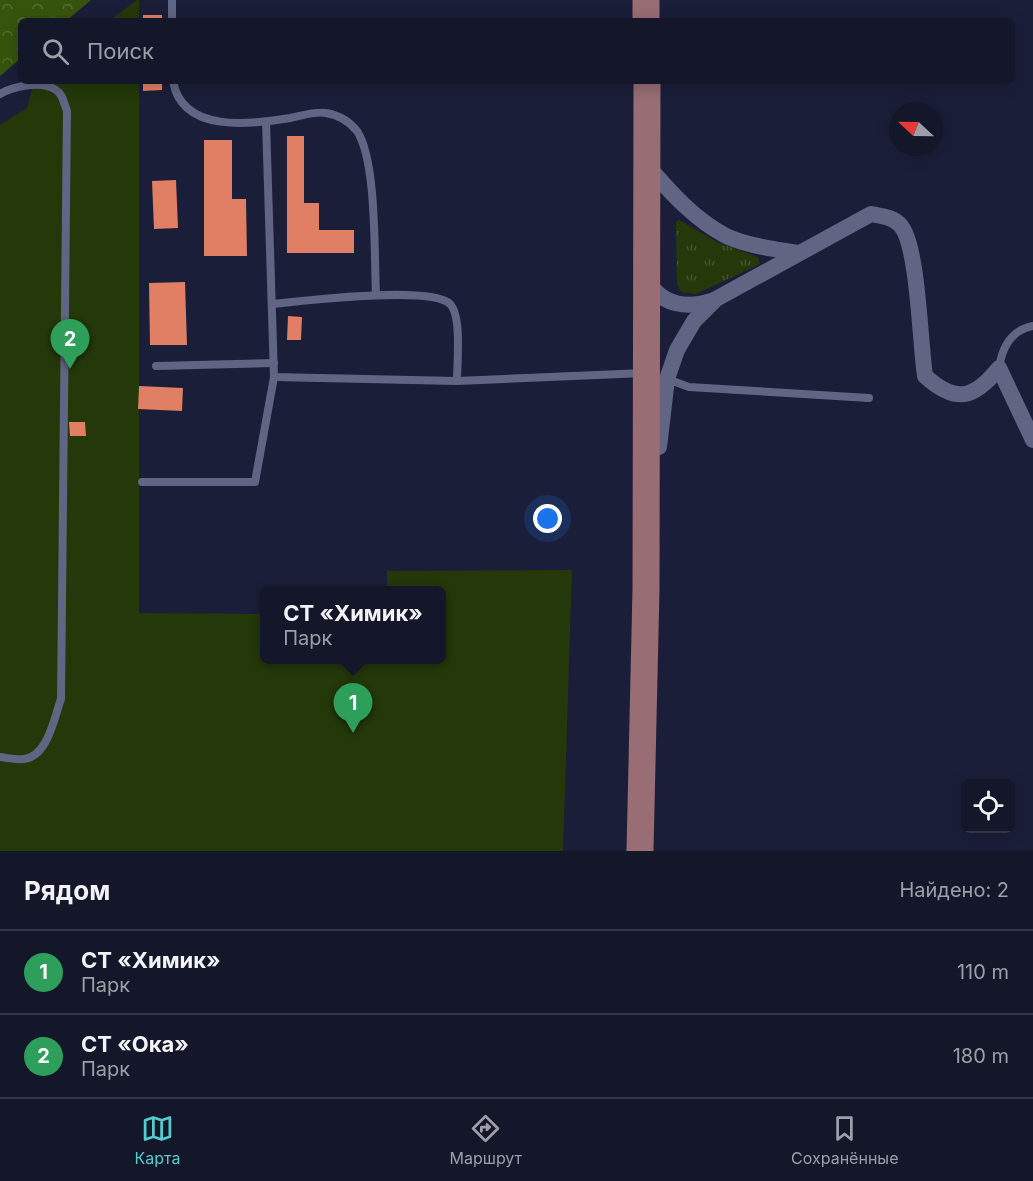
<!DOCTYPE html>
<html lang="ru">
<meta charset="utf-8">
<style>
:root{--surface:#14162a;--page:#1d1f32;--text:#f1f3f6;--muted:#9d9fa8;--line:#333547;--accent:#52cdcd}
body{margin:0;font-family:Inter,sans-serif;background:var(--page);color:var(--text)}
.controls{position:absolute;right:18px;bottom:18px;display:grid;overflow:hidden;border-radius:9px;box-shadow:0 3px 15px #0003}
.controls button{width:54px;height:54px;display:grid;place-items:center;padding:0;border:0;border-bottom:2px solid var(--line);background:var(--surface);color:var(--text);font:30px sans-serif}
.compass{position:absolute;left:889px;top:102px;width:54px;height:54px;border-radius:50%;background:var(--surface);box-shadow:0 3px 15px #0003;rotate:292deg}
.you{position:absolute;left:548px;top:519px;width:21px;height:21px;margin:-15px;border:4px solid #fff;border-radius:50%;background:#1a73e8;box-shadow:0 0 0 9px #1a73e833}
.badge{display:grid;place-items:center;width:39px;height:39px;border-radius:50%;background:var(--accent);color:#fff;font-size:20px;font-weight:700}
.pin{position:absolute;translate:-50% -50px;filter:drop-shadow(0 2px 3px #0008)}
.pin::after{content:'';position:absolute;top:32px;width:21px;height:18px;background:inherit;clip-path:polygon(0 0,100% 0,50% 100%)}
.popup{position:absolute;left:260px;top:586px;width:186px;height:78px;box-sizing:border-box;display:grid;place-content:center;border-radius:9px;background:var(--surface);filter:drop-shadow(0 2px 4px #0005);font-size:20px;white-space:nowrap;color:var(--muted)}
.popup b{font-size:22px;color:var(--text)}
.popup::after{content:'';position:absolute;left:50%;top:100%;margin-left:-12px;border:12px solid transparent;border-top-color:var(--surface)}
.list{margin:0;padding:0;list-style:none}
h2{display:flex;justify-content:space-between;align-items:center;height:78px;margin:0;padding:0 24px;font-size:26px}
h2 small{font-size:20px;font-weight:400;color:var(--muted)}
.list li{display:grid;grid-template-columns:39px 1fr auto;gap:18px;align-items:center;box-sizing:border-box;height:84px;padding:0 24px;border-top:2px solid var(--line)}
.list b{display:block;font-size:22px;white-space:nowrap}
.list p{margin:0;font-size:20px;white-space:nowrap;color:var(--muted)}
.list em{font-size:20px;font-style:normal;color:var(--muted)}
.icon{flex:none;width:33px;height:33px;fill:none;stroke:currentColor;stroke-width:2;stroke-linecap:round;stroke-linejoin:round}
.map{position:relative;flex:none;width:1033px;height:851px;overflow:hidden}
.search{position:absolute;background:var(--surface);box-shadow:0 3px 15px #0003;left:18px;right:18px;top:18px;height:66px;display:flex;align-items:center;gap:15px;box-sizing:border-box;padding:0 21px;border-radius:9px;color:var(--muted);font-size:22px}
.sheet{height:246px;background:var(--surface)}
nav{display:flex;justify-content:space-around;align-items:center;box-sizing:border-box;height:84px;border-top:2px solid var(--line);background:var(--surface);font-size:16px;color:var(--muted)}
nav a{display:grid;justify-items:center;gap:3px}
nav .on{color:var(--accent)}
.map>svg:first-child{display:block}
.grass{fill:url(#grass-tufts)}
.forest{fill:url(#forest-crowns)}
.garden{fill:#24380a}
.building{fill:#e07f64}
.lines{fill:none;stroke-linecap:round;stroke-linejoin:round}
.service{stroke:#5f6583;stroke-width:8}
.minor{stroke:#5f6583;stroke-width:16}
.primary{stroke:#986d74;stroke-width:27}
</style>
<div class="map">
<svg width="1033" height="851" viewBox="0 0 1033 851">
<defs>
<pattern id="grass-tufts" width="24" height="20" patternUnits="userSpaceOnUse" patternTransform="scale(1.5)"><rect width="24" height="20" fill="#24380a"/><path d="M3 7l-1-3M5 7V3M7 7l1-3M15 17l-1-3M17 17v-4M19 17l1-3" fill="none" stroke="#43542e"/></pattern>
<pattern id="forest-crowns" width="20" height="18" patternUnits="userSpaceOnUse" patternTransform="scale(1.5)"><rect width="20" height="18" fill="#37540d"/><path d="M2 6a3 3 0 1 1 6 0M12 15a3 3 0 1 1 6 0" fill="none" stroke="#536c30"/></pattern>
</defs>
<rect width="100%" height="100%" fill="#1b1e38"/>
<polygon class="grass" points="679,220 719,243 758,257 760,264 696,294 681,292 677,283 676,222"/>
<polygon class="forest" points="0,0 91,0 66,21 21,21 21,58 0,76"/>
<g class="garden">
<polygon points="137,0 139,0 139,21 109,21"/>
<polygon points="34,81 139,81 139,613 264,614 264,660 442,660 442,590 387,590 387,571 572,570 563,851 0,851 0,125 27,108"/>
</g>
<g class="building">
<rect x="143" y="15" width="19" height="6"/>
<polygon points="143,81 162,81 162,90 143,91"/>
<polygon points="287,136 304,136 304,203 319,203 319,230 354,230 354,253 287,253"/>
<polygon points="204,140 232,140 232,199 246,199 247,256 204,256"/>
<polygon points="176,180 178,228 154,229 152,181"/>
<polygon points="185,282 187,345 150,345 149,283"/>
<polygon points="288,316 302,317 301,340 287,340"/>
<polygon points="139,386 183,388 182,411 138,409"/>
<polygon points="69,422 85,422 86,436 70,436"/>
</g>
<g class="lines">
<g class="service">
<polyline points="172,21 172,0"/>
<path d="M173 81C182 134 251 124 290 118 301 116 315 111 326 113 339 115 349 121 357 131 377 161 374 256 376 295"/>
<path d="M0 94C14 86 42 80 56 90 63 94 64 104 67 111L61 699C54 718 48 756 24 759 17 760 8 758 0 757"/>
<polyline points="266,122 274,377 457,381 644,373"/>
<path d="M272 304C303 301 430 285 450 304 462 316 457 363 457 381"/>
<polyline points="156,366 274,363"/>
<path d="M999 368C1002 348 1011 330 1033 326"/>
<polyline points="667,379 689,387 869,398"/>
<polyline points="142,482 255,482 274,377"/>
</g>
<g class="minor">
<path d="M647 165C670 192 694 219 726 236 748 246 775 249 798 253"/>
<path d="M648 281C662 306 688 309 714 300"/>
<path d="M659 447 667 379 677 350 694 321 716 299 871 214C881 216 894 217 901 226 918 246 920 343 925 376 956 404 974 399 999 368L1033 440"/>
</g>
<g class="primary">
<polyline points="646,21 646,0"/>
<polyline points="640,851 646,589 647,81"/>
</g>
</g>
</svg>
<div class="controls">
<button><svg class="icon" aria-label="locate" viewBox="0 0 24 24"><circle cx="12" cy="12" r="6"/><path d="M12 2v4M12 18v4M2 12h4M18 12h4"/></svg></button>
</div>
<svg class="compass" viewBox="-18 -18 36 36"><path d="M0-13l5 13h-10z" fill="#e53935"/><path d="M0 13l5-13h-10z" fill="#9d9fa8"/></svg>
<div class="you"></div>
<div class="pin badge" style="left:353px;top:733px;background:#2e9e5b">1</div>
<div class="popup"><b>СТ «Химик»</b>Парк</div>
<div class="pin badge" style="left:70px;top:369px;background:#2e9e5b">2</div>
<div class="search"><svg class="icon" aria-label="search" viewBox="0 0 24 24"><circle cx="10" cy="10" r="6"/><path d="M15 15l6 6"/></svg>Поиск</div>
</div>
<section class="sheet">
<h2>Рядом<small>Найдено: 2</small></h2>
<ul class="list">
<li><span class="badge" style="background:#2e9e5b">1</span><div><b>СТ «Химик»</b><p>Парк</p></div><em>110 m</em></li>
<li><span class="badge" style="background:#2e9e5b">2</span><div><b>СТ «Ока»</b><p>Парк</p></div><em>180 m</em></li>
</ul>
</section>
<nav>
<a class="on"><svg class="icon" aria-label="map" viewBox="0 0 24 24"><path d="M3 6l6-2 6 2 6-2v14l-6 2-6-2-6 2zM9 4v14M15 6v14"/></svg>Карта</a>
<a><svg class="icon" aria-label="directions" viewBox="0 0 24 24"><path d="M12 3l9 9-9 9-9-9zM9 14v-3h6M13 9l2 2-2 2"/></svg>Маршрут</a>
<a><svg class="icon" aria-label="saved" viewBox="0 0 24 24"><path d="M7 4h10v16l-5-4-5 4z"/></svg>Сохранённые</a>
</nav>
